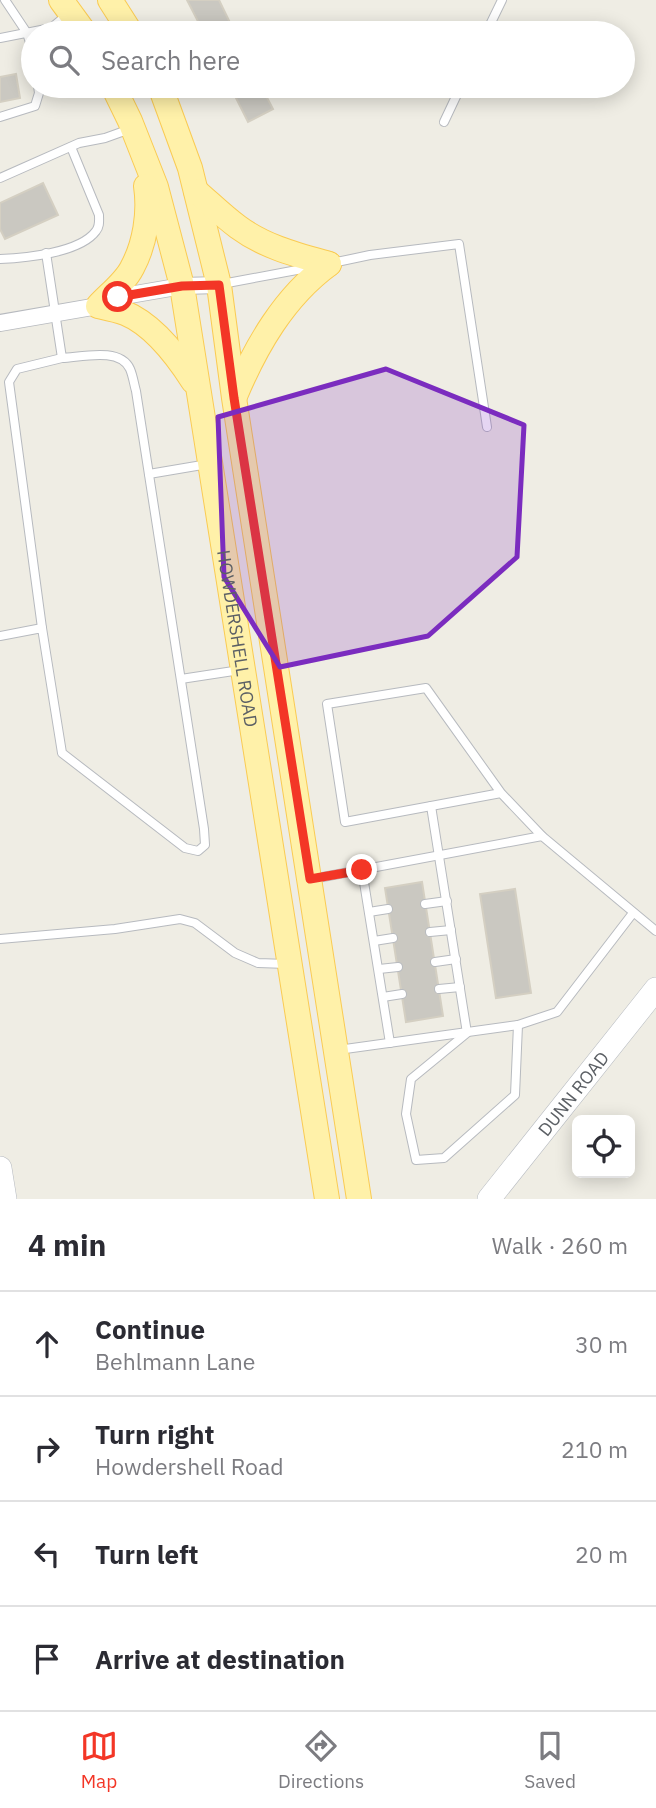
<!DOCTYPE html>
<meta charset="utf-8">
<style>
:root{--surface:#fff;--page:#f7f7f7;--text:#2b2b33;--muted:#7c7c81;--line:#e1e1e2;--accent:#f33626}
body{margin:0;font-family:"IBM Plex Sans",sans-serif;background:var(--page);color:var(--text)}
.controls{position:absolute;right:21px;bottom:21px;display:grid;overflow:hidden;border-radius:10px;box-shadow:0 4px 18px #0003}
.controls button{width:63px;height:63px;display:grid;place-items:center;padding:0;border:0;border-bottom:2px solid var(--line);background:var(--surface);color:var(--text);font:35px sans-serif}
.stop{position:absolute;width:21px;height:21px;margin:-16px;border:5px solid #f33626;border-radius:50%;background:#fff}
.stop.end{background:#f33626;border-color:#fff;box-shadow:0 2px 7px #0008}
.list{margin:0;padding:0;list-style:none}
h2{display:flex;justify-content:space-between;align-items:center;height:91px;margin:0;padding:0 28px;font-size:30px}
h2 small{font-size:23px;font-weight:400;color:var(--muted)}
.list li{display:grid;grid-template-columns:46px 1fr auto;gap:21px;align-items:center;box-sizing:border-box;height:105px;padding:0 28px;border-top:2px solid var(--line)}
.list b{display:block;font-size:26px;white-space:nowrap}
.list p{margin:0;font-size:23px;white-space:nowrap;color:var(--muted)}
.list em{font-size:23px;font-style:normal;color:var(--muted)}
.icon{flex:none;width:38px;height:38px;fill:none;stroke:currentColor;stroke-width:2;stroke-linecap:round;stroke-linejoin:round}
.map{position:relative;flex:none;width:656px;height:1199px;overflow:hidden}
.search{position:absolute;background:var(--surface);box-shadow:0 4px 18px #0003;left:21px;right:21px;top:21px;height:77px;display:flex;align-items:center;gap:18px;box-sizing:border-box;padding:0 24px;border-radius:38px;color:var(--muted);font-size:26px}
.sheet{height:511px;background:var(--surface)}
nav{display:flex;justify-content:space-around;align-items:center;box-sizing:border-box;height:98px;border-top:2px solid var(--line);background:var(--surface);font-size:19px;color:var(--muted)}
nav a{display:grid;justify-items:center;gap:4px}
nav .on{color:var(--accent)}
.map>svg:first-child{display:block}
.building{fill:#cac8c1;stroke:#d4cfc2;stroke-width:2}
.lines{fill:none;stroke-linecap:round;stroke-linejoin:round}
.lane-casing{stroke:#b7babf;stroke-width:10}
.street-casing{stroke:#b7babf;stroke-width:18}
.secondary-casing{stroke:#b7bbc1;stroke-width:24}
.primary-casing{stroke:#facb53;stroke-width:26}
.lane{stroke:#fff;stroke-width:8}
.street{stroke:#fff;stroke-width:16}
.secondary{stroke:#fff;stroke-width:23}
.primary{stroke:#fff1a9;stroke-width:24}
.route{stroke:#f33626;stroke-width:9}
.marked{fill:#7b2cbf;fill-opacity:0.2;stroke:#7b2cbf;stroke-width:5;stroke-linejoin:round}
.labels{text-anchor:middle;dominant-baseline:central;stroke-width:7;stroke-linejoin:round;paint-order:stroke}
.street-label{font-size:18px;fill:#5c6065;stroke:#fff}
</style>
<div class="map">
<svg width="656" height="1199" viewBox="0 0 656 1199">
<rect width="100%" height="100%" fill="#efede4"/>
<g class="building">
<polygon points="187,0 219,0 235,33 204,33"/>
<polygon points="16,74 20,98 0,102 0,77"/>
<polygon points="230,86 261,86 273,109 248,122"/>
<polygon points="43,183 58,215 5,239 0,229 0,203"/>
<polygon points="422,882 443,1016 406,1022 385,888"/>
<polygon points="515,889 531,993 496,998 480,894"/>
</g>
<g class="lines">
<defs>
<g id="lane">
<polyline points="5,0 27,33 33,52"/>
<polyline points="486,33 502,0"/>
<polyline points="0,38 51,28 68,14"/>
<polyline points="0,117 35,106 39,93 38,86"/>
<polyline points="444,122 461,86"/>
<polyline points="0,178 79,143 105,138 130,129"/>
<path d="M0 259C25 258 80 253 96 231 100 226 99 221 99 215L71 147"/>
<polyline points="332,263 370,255 459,244 487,427"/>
<polyline points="222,284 313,267"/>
<polyline points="149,474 208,464"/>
<polyline points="42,628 9,382 17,369 62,358"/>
<path d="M0 636 42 628 62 753 185 848 198 851 205 845 204 829 136 391C134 384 133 376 130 369 120 347 82 357 62 358L46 253"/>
<polyline points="181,679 240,670"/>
<polyline points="501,793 426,688 327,704 345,822 501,793 542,836"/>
<polyline points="431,806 467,1033 411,1079 406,1114 416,1160 444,1158 515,1095 518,1025"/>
<polyline points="362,870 390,1043"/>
<polyline points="312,879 542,836 656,931"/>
<polyline points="425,904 447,901"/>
<polyline points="369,912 388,909"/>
<polyline points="430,932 451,930"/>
<polyline points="0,939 115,929 180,919 195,923 235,953 258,963 287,964"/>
<polyline points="374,941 393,938"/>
<polyline points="435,962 456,959"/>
<polyline points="379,969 398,967"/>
<polyline points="439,989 460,987"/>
<polyline points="383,997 402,994"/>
<polyline points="338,1050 518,1025 557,1012 633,913"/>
</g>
<polyline id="street" points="0,323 98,306 118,297 182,286 219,285"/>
<g id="secondary">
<polyline points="0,1168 5,1199"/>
<path id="s1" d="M489 1199 656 989"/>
</g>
<g id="primary">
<polyline points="61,0 85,33"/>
<polyline points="110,0 131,33"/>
<path id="s2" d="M113 86 130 121 156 187 182 286 327 1199"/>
<polyline points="160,86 190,168 219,285 234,398 359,1199"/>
<path d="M146 186C150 213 145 244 132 268 125 282 109 294 98 306 107 308 117 310 125 313 154 325 177 356 193 381"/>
<path d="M196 191C210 203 223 216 238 227 265 247 297 255 329 264"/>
<path d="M235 396C256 346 284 297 329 264"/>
</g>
</defs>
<use href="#lane" class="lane-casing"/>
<use href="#street" class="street-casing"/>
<use href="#secondary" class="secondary-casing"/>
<use href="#primary" class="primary-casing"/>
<use href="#lane" class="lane"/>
<use href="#street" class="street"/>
<use href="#secondary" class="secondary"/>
<use href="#primary" class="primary"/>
</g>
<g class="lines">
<polyline class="route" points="118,297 182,286 219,285 234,398 310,879 362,870"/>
</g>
<path class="marked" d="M386 369 524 425 517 557 428 636 280 667 224 577 218 417Z"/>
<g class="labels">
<g class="street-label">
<text stroke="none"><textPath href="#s2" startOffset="569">HOWDERSHELL ROAD</textPath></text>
<text stroke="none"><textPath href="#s1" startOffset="135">DUNN ROAD</textPath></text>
</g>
</g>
</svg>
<div class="controls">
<button><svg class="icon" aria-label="locate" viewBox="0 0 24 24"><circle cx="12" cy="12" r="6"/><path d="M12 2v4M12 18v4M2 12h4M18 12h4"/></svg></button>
</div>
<div class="stop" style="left:118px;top:297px"></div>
<div class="stop end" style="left:362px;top:870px"></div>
<div class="search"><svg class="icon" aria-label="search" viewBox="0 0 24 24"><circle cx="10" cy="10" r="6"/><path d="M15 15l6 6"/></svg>Search here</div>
</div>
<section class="sheet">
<h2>4 min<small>Walk · 260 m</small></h2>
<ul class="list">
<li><svg class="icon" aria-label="ahead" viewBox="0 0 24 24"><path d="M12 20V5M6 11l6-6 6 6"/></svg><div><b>Continue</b><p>Behlmann Lane</p></div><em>30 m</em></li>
<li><svg class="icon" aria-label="right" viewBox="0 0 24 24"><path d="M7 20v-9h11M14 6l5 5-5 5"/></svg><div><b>Turn right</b><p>Howdershell Road</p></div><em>210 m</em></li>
<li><svg class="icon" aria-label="left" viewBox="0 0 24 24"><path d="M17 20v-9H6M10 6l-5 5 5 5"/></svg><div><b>Turn left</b></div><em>20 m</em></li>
<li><svg class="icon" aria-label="arrive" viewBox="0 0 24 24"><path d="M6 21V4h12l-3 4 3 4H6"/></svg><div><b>Arrive at destination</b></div></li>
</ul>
</section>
<nav>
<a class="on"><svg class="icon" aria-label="map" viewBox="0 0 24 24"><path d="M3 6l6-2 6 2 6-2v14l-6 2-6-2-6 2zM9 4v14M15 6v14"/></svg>Map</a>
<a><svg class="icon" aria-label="directions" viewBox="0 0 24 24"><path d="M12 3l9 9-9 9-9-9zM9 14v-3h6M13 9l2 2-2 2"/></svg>Directions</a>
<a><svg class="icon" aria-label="saved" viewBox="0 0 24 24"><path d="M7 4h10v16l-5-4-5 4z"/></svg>Saved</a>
</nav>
